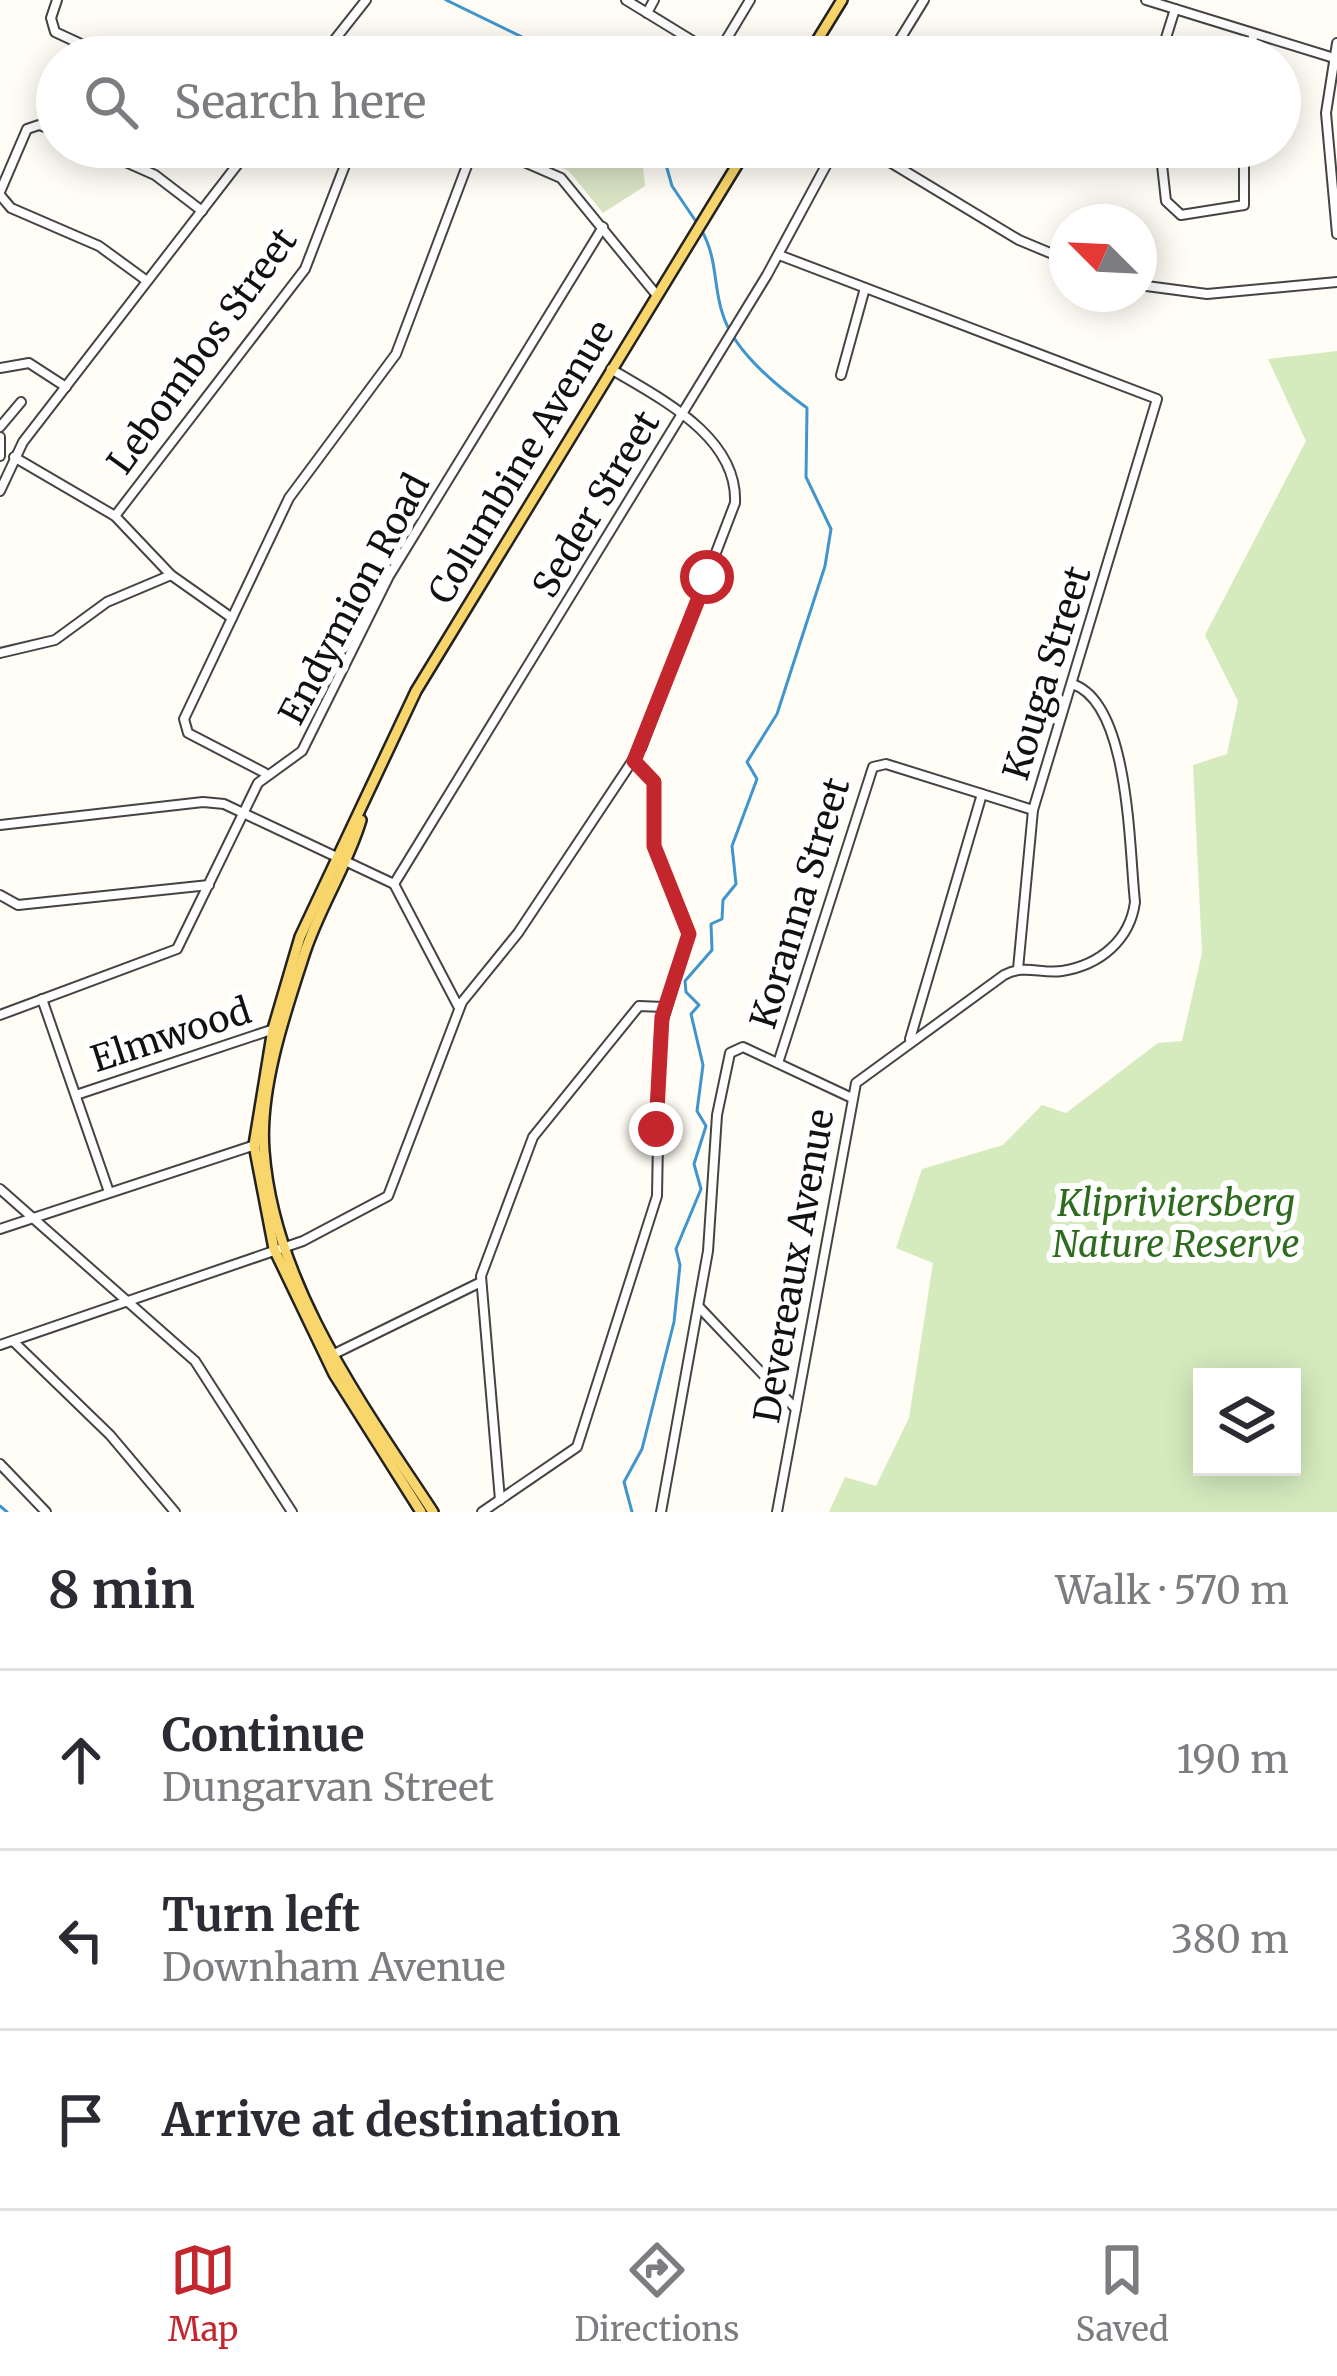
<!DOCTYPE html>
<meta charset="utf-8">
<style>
:root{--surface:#fff;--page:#f2f2f3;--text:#2b2b33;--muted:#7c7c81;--line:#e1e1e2;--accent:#c4262e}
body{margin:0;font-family:Merriweather,serif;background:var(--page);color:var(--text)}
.controls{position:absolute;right:36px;bottom:36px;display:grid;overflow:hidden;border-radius:0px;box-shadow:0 6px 30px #0003}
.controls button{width:108px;height:108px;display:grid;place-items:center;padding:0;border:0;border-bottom:3px solid var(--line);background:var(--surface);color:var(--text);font:60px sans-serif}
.compass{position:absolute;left:1049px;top:204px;width:108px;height:108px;border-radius:50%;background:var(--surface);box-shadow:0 6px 30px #0003;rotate:294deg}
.stop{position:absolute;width:36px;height:36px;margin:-27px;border:9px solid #c4262e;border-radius:50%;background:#fff}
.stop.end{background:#c4262e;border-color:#fff;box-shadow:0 3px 12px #0008}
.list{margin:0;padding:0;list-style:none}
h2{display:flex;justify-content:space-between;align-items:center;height:156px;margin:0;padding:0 48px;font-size:51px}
h2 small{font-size:39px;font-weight:400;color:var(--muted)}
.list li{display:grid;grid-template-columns:78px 1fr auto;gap:36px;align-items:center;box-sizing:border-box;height:180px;padding:0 48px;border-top:3px solid var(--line)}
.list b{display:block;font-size:45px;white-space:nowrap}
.list p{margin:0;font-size:39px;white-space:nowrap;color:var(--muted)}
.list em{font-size:39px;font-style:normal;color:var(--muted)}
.icon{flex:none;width:66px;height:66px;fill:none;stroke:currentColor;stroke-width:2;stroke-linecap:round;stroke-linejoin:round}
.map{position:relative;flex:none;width:1337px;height:1512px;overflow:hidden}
.search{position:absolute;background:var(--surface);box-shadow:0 6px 30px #0003;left:36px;right:36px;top:36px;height:132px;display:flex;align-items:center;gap:30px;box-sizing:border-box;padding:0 42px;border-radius:66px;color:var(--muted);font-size:45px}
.sheet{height:696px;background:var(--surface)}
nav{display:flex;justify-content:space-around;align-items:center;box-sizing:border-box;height:168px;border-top:3px solid var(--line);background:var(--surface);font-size:33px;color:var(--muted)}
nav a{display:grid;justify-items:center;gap:6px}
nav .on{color:var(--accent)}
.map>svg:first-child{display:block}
.green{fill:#d5ebbd;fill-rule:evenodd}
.cemetery{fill:#d9e3c4}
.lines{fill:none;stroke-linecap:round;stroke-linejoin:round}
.stream{stroke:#3f96cf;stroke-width:3}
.minor-casing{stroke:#444;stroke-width:12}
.major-casing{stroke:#222;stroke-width:14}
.minor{stroke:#fff;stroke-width:8}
.major{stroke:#f9d66b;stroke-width:9}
.route{stroke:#c4262e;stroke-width:15}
.labels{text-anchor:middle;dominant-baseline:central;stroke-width:12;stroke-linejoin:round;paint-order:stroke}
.street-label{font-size:36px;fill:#111;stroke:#fff}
.park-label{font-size:36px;font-style:italic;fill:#2f6b1f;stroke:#fff}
</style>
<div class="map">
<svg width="1337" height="1512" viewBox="0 0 1337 1512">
<rect width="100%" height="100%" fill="#fffdf5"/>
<path class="green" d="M1337 351V1512H829L845 1477 876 1486 909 1418 933 1263 896 1248 922 1169 1003 1145 1042 1105 1066 1113 1158 1043 1182 1041 1202 953 1193 765 1227 754 1238 701 1205 635 1306 441 1268 359ZM1202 1377H1292V1467H1202Z"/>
<polygon class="cemetery" points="516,147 641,147 645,186 603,213 569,171"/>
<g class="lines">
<g class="stream">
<polyline points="446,0 563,57"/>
<polyline points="661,147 672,186 697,223"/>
<polyline points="0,1506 7,1512"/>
<path d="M632 1512 624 1482 642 1449 674 1322 680 1265 676 1249 701 1189 694 1164 706 1126 697 1111 703 1065 691 1014 699 1005 686 992 685 981 712 950 711 924 722 919 723 900 736 884 732 846 757 779 747 762 777 714 825 566 831 529 806 477 807 408C778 387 734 351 723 315 713 287 718 260 702 231"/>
</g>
<defs>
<g id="minor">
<polyline points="57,0 51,18 55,32 109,57"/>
<polyline points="626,0 719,57"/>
<polyline points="1146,0 1334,58"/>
<polyline points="647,13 654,0"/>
<polyline points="1337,43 1326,113 1337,234"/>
<polyline points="717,55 750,0"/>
<polyline points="321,57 366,0"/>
<polyline points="889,57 924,0"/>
<polyline points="1160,57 1175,9"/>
<polyline points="1247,57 1254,34"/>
<polyline points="92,147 155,175 202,211"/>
<polyline points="490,147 561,178 655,293"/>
<polyline points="865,147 1019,240 1067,260"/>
<polyline points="1160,147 1166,201 1181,215 1244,205 1244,147"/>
<polyline points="0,192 27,129 39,125 57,131"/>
<polyline points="0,195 11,208 99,246 147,281"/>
<polyline points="779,255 1157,399 1033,810 1018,969"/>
<polyline points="1139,285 1207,294 1337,282"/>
<polyline points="0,368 29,363 66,387"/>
<polyline points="841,375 865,288"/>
<polyline points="0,427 21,402"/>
<polyline points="0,437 0,456"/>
<polyline points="14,457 115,516 171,575 232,618"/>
<polyline points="0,491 23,442 251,147"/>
<polyline points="115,516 305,269 352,147"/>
<polyline points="0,653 55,640 107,602 171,575"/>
<polyline points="265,773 188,733 184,719 289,498 396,354 474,147"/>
<polyline points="0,825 203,802 224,804 394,884 458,1006"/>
<polyline points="394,884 767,275 836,147"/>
<polyline points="0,895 18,905 209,885"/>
<polyline points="42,999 109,1192"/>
<polyline points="0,1015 177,949 258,783 302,751 389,576 603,227"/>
<polyline points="910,1039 982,794"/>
<polyline points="778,1063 873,767 886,764 1033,810"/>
<polyline points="76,1095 274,1029"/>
<polyline points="0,1189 195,1361 292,1512"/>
<polyline points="0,1229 255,1145"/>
<polyline points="699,1307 796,1409"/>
<polyline points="13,1341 110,1435 175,1512"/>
<path d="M0 1345 303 1241 388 1196 462 1002 518 933 641 748 735 503C738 436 659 398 611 369"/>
<polyline points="330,1356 479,1283"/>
<polyline points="0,1464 46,1512"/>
<polyline points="500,1500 481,1276 533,1137 639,1006 664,1007"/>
<polyline points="482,1512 577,1447 657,1196 660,1030 689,935 654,846 654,782 635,761"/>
<polyline points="661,1512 708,1251 717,1115 730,1053 743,1047 852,1098"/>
<path d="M777 1512 856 1083 1004 975C1024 964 1041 974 1062 971 1100 965 1130 940 1135 902 1129 849 1130 702 1072 684"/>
</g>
<g id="major">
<polyline points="807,57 842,0"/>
<path d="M361 820C347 867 319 908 304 955 285 1013 259 1089 264 1151 274 1285 362 1404 433 1512"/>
<polyline points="421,1512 334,1374 274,1249 254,1145 273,1029 300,937 416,691 748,147"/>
</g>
</defs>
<use href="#minor" class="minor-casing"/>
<use href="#major" class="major-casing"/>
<use href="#minor" class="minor"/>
<use href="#major" class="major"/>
</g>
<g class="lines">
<polyline class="route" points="656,1129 662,1017 689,934 654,846 654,782 634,761 707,577"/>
</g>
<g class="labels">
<g class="street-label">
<text transform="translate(202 351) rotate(-54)">Lebombos Street</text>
<text transform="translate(521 462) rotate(-59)">Columbine Avenue</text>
<text transform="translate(596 504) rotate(-59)">Seder Street</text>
<text transform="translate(354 599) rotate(-62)">Endymion Road</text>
<text transform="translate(1047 673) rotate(-73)">Kouga Street</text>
<text transform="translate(800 903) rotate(-73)">Koranna Street</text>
<text transform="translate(171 1035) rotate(-18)">Elmwood</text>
<text transform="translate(794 1266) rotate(-80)">Devereaux Avenue</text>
</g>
<g class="park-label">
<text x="1176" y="1203">Klipriviersberg<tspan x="1176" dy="41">Nature Reserve</tspan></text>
</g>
</g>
</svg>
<div class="controls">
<button><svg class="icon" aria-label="layers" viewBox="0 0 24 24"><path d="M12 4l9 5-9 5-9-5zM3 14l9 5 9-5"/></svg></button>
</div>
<svg class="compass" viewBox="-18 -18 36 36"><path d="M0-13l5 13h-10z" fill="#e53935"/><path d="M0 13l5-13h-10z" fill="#7c7c81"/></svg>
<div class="stop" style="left:707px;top:577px"></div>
<div class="stop end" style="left:656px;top:1129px"></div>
<div class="search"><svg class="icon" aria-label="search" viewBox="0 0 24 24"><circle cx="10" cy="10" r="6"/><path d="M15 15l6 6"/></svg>Search here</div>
</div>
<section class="sheet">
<h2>8 min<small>Walk · 570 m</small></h2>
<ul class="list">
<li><svg class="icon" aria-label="ahead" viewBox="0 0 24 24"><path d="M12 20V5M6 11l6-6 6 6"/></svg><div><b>Continue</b><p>Dungarvan Street</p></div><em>190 m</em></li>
<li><svg class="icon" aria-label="left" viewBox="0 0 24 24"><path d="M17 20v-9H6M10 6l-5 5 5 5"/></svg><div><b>Turn left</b><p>Downham Avenue</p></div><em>380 m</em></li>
<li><svg class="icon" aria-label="arrive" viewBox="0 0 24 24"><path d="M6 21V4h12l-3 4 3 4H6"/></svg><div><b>Arrive at destination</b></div></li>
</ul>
</section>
<nav>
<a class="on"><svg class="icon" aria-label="map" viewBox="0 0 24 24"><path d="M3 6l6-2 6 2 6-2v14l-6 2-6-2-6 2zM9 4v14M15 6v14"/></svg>Map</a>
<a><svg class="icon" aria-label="directions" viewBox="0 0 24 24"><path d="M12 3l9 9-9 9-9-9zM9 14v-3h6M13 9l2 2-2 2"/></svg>Directions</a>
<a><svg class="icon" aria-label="saved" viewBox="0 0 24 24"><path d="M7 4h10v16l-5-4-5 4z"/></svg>Saved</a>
</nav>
